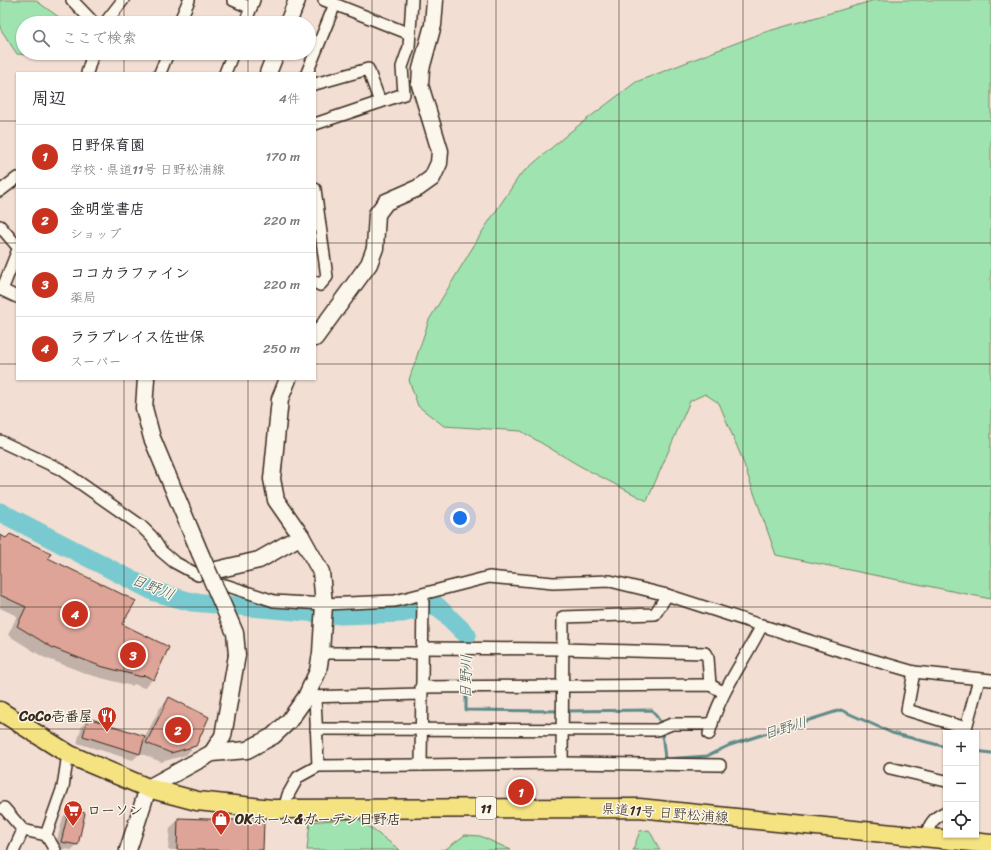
<!DOCTYPE html>
<html lang="ja">
<meta charset="utf-8">
<style>
:root{--surface:#fff;--page:#f7f7f7;--text:#2b2b33;--muted:#7c7c81;--line:#e1e1e2;--accent:#c8321e}
body{margin:0;font-family:Sriracha,"Klee One",sans-serif;background:var(--page);color:var(--text)}
.controls{position:absolute;right:12px;bottom:12px;display:grid;overflow:hidden;border-radius:0px;box-shadow:0 1px 3px #0004}
.controls button{width:36px;height:36px;display:grid;place-items:center;padding:0;border:0;border-bottom:1px solid var(--line);background:var(--surface);color:var(--text);font:20px sans-serif}
.you{position:absolute;left:460px;top:518px;width:14px;height:14px;margin:-10px;border:3px solid #fff;border-radius:50%;background:#1a73e8;box-shadow:0 0 0 6px #1a73e833}
.badge{display:grid;place-items:center;width:26px;height:26px;border-radius:50%;background:var(--accent);color:#fff;font-size:13px;font-weight:700}
.pin{position:absolute;translate:-50% -50%;border:2px solid #fff;box-shadow:0 1px 4px #0006}
.list{margin:0;padding:0;list-style:none}
h2{display:flex;justify-content:space-between;align-items:center;height:52px;margin:0;padding:0 16px;font-size:17px}
h2 small{font-size:13px;font-weight:400;color:var(--muted)}
.list li{display:grid;grid-template-columns:26px 1fr auto;gap:12px;align-items:center;box-sizing:border-box;height:64px;padding:0 16px;border-top:1px solid var(--line)}
.list b{display:block;font-size:15px;white-space:nowrap}
.list p{margin:0;font-size:13px;white-space:nowrap;color:var(--muted)}
.list em{font-size:13px;font-style:normal;color:var(--muted)}
.icon{flex:none;width:22px;height:22px;fill:none;stroke:currentColor;stroke-width:2;stroke-linecap:round;stroke-linejoin:round}
.map{position:relative;flex:none;width:991px;height:850px;overflow:hidden}
.search{position:absolute;background:var(--surface);box-shadow:0 1px 3px #0004;left:16px;top:16px;width:300px;height:44px;display:flex;align-items:center;gap:10px;box-sizing:border-box;padding:0 14px;border-radius:22px;color:var(--muted);font-size:15px}
.panel{position:absolute;background:var(--surface);box-shadow:0 1px 3px #0004;left:16px;top:72px;width:300px;height:308px;border-radius:0px}
.map>svg:first-child{display:block}
.green{fill:#9fe4b0;stroke:#6d8767}
.shadow{fill:#0003}
.lines{fill:none;stroke-linecap:round;stroke-linejoin:round}
.stream{stroke:#608a89;stroke-width:3}
.river{stroke:#79cad0;stroke-width:19}
.building{fill:#dda497;stroke:#3b2a1e}
.street-casing{stroke:#3b2a1e;stroke-width:14}
.secondary-casing{stroke:#3b2a1e;stroke-width:19}
.primary-casing{stroke:#3b2a1e;stroke-width:21}
.street{stroke:#fbf7ec;stroke-width:11}
.secondary{stroke:#fbf7ec;stroke-width:16}
.primary{stroke:#f5e382;stroke-width:18}
.secondary-bridge-casing{stroke:#3b2a1e;stroke-width:19;stroke-linecap:butt}
.secondary-bridge{stroke:#fbf7ec;stroke-width:16}
.grid{fill:none;stroke:#3b2a1e;stroke-width:1;stroke-opacity:0.55}
.labels{text-anchor:middle;dominant-baseline:central;stroke-width:3;stroke-linejoin:round;paint-order:stroke}
.shield{fill:#fbf7ec;stroke:#75685c;stroke-width:1}
.shield-label{font-size:13px;font-weight:bold;fill:#3b2a1e}
.poi-label{font-size:14px;font-weight:bold;fill:#3b2a1e;stroke:#fbf7ec;text-anchor:start}
.street-label{font-size:14px;fill:#3b2a1e;stroke:#fbf7ec}
.water-label{font-size:15px;font-style:italic;fill:#4e5a53;stroke:#fbf7ec}
</style>
<div class="map">
<svg width="991" height="850" viewBox="0 0 991 850">
<rect width="100%" height="100%" fill="#f2ded2"/>
<filter id="ink" filterUnits="userSpaceOnUse"><feTurbulence type="fractalNoise" baseFrequency=".025" numOctaves="2"/><feDisplacementMap in="SourceGraphic" scale="8" xChannelSelector="R" yChannelSelector="G"/><feConvolveMatrix kernelMatrix="1 2 1 2 8 2 1 2 1" color-interpolation-filters="sRGB"/></filter>
<g filter="url(#ink)">
<g class="green">
<polygon points="0,0 35,0 67,23 23,23 23,53 62,53 55,57 17,54 0,28"/>
<polygon points="875,0 991,0 991,599 776,555 741,456 719,403 705,394 690,401 647,501 580,466 521,431 444,426 418,406 409,380 429,320 482,232 520,175 570,132 636,82 762,33"/>
<polygon points="357,818 400,850 307,850 310,822"/>
<polygon points="649,830 660,850 633,850 640,831"/>
<polygon points="465,835 480,836 511,850 440,850 446,849"/>
</g>
<g class="shadow">
<polygon points="0,536 46,558 120,625 153,679 144,688 134,684 132,686 90,675 43,657 8,635 17,616 0,608"/>
<polygon points="169,699 195,745 186,755 161,762 140,753 133,760 77,743 82,726 89,719 145,737 160,708"/>
<polygon points="69,810 77,844 72,850 55,848 63,817"/>
<polygon points="179,819 262,850 168,850 170,828"/>
</g>
<g class="lines">
<g class="stream">
<polyline points="467,646 467,635"/>
<polyline points="466,684 467,651"/>
<polyline points="466,689 466,710 560,711"/>
<polyline points="565,711 652,710 661,723 665,759 707,756 730,745 841,710 892,733 946,747"/>
<polyline points="976,751 991,753"/>
</g>
<polyline class="river" points="0,512 155,592 192,602 341,615 402,613 436,605 467,635"/>
</g>
<g class="building">
<polygon points="10,534 51,553 48,558 136,601 122,624 169,647 154,680 144,675 142,677 100,666 53,648 17,626 26,607 0,595 0,535 6,538"/>
<polygon points="169,697 209,717 196,746 171,753 146,743"/>
<polygon points="88,718 145,736 140,754 83,736"/>
<polygon points="69,809 85,813 78,845 61,842"/>
<polygon points="178,818 264,821 263,850 177,850"/>
</g>
<g class="lines">
<defs>
<g id="street">
<polyline points="72,0 94,23"/>
<polyline points="233,0 251,8"/>
<polyline points="324,0 410,34"/>
<polyline points="105,23 123,0"/>
<polyline points="179,23 189,0"/>
<polyline points="245,23 254,0"/>
<polyline points="87,73 93,53"/>
<polyline points="160,73 168,53"/>
<polyline points="225,73 233,53"/>
<polyline points="307,73 335,4"/>
<polyline points="315,84 368,69 380,102"/>
<polyline points="315,124 404,94 402,67 409,47 412,0"/>
<polyline points="315,189 327,277 320,285 315,282"/>
<polyline points="0,191 17,178"/>
<polyline points="0,226 17,246"/>
<polyline points="0,289 17,297"/>
<polyline points="2,290 17,252"/>
<polyline points="0,441 60,469 140,525 152,537 161,551 174,562 198,575"/>
<polyline points="225,585 274,601 324,604 395,601 489,577 553,583 610,581 667,595 838,650 914,672 991,680"/>
<polyline points="423,595 421,765 562,763 720,765"/>
<polyline points="422,648 562,649 705,653 708,658 710,685"/>
<polyline points="321,653 421,653"/>
<polyline points="914,672 907,710 966,728 964,733"/>
<polyline points="421,687 710,685 723,692"/>
<polyline points="306,697 421,694"/>
<polyline points="315,697 318,766"/>
<polyline points="966,728 979,679"/>
<polyline points="316,729 657,730 672,724 712,724"/>
<path d="M709 734C718 694 744 662 762 625"/>
<polyline points="562,763 563,617 655,614 667,595"/>
<polyline points="890,768 946,781"/>
<polyline points="4,808 23,830 46,835"/>
<polyline points="284,809 288,795 298,777 318,766 421,765"/>
<path d="M926 836C929 824 934 817 946 812"/>
<polyline points="14,850 23,830"/>
<polyline points="55,850 46,835 63,787 68,754"/>
</g>
<g id="secondary">
<polyline points="288,23 297,0"/>
<polyline points="268,73 276,53"/>
<polyline points="315,338 369,264 375,248 377,214 386,202 418,188 432,178 439,163 440,151 420,85 421,69 433,25 435,0"/>
<polyline points="146,379 144,408 152,438 200,553"/>
<polyline points="208,572 259,560 301,536"/>
<polyline points="212,753 223,736 237,655"/>
<polyline points="128,850 148,788 212,753 247,750 273,736 289,721 306,697 318,671 321,653 324,604 321,572 301,536 276,500 272,479 280,399 288,379"/>
</g>
<polyline id="primary" points="0,711 70,755 148,788 197,801 272,809 639,808 991,844"/>
</defs>
<use href="#street" class="street-casing"/>
<use href="#secondary" class="secondary-casing"/>
<use href="#primary" class="primary-casing"/>
<use href="#street" class="street"/>
<use href="#secondary" class="secondary"/>
<use href="#primary" class="primary"/>
<defs>
<polyline id="secondary-bridge" points="200,553 235,633 237,655"/>
</defs>
<use href="#secondary-bridge" class="secondary-bridge-casing"/>
<use href="#secondary-bridge" class="secondary-bridge"/>
</g>
</g>
<path class="grid" d="M124 0V23M248 0V23M372 0V850M496 0V850M619 0V850M743 0V850M867 0V850M124 53V73M248 53V73M0 121H17M315 121H991M0 243H17M315 243H991M0 364H17M315 364H991M124 379V850M248 379V850M0 486H991M0 607H991M0 729H991"/>
<defs>
<symbol id="restaurant-pin" viewBox="-11 -11 22 30"><path d="M0 17L-7.5 6A9.5 9.5 0 1 1 7.5 6Z" fill="#c8321e" stroke="#fbf7ec"/><path d="M-5-6h1v4h1v-4h1v4h1v-4h1v5L-1.5 .5V6h-2V.5L-5-1ZM5-6V6H3V1.5H1.5Q1.5-4 5-6Z" fill="#fff"/></symbol>
<symbol id="supermarket-pin" viewBox="-11 -11 22 30"><path d="M0 17L-7.5 6A9.5 9.5 0 1 1 7.5 6Z" fill="#c8321e" stroke="#fbf7ec"/><path d="M-6-5.5h2.5l.6 2H6L4.5 2H-2.5L-4.4-4H-6ZM-1.5 3.2a1.3 1.3 0 1 0 .1 0ZM3 3.2a1.3 1.3 0 1 0 .1 0Z" fill="#fff"/></symbol>
<symbol id="shop-pin" viewBox="-11 -11 22 30"><path d="M0 17L-7.5 6A9.5 9.5 0 1 1 7.5 6Z" fill="#c8321e" stroke="#fbf7ec"/><path d="M-5-2.5h2.3a2.7 3.5 0 0 1 5.4 0H5L5.5 6h-11ZM-1.5-2.5h3a1.5 2.3 0 0 0-3 0Z" fill="#fff"/></symbol>
</defs>
<g fill-rule="evenodd">
<use href="#restaurant-pin" x="96" y="705" width="22" height="30"/>
<use href="#supermarket-pin" x="62" y="799" width="22" height="30"/>
<use href="#shop-pin" x="210" y="808" width="22" height="30"/>
</g>
<g class="labels">
<rect class="shield" x="476" y="797" width="20" height="22" rx="3"/>
<g class="shield-label">
<text x="486" y="808">11</text>
</g>
<g class="poi-label">
<text x="93" y="716" text-anchor="end">CoCo壱番屋</text>
<text x="87" y="810">ローソン</text>
<text x="235" y="819">OKホーム&amp;ガーデン日野店</text>
</g>
<g class="street-label">
<text transform="translate(665 813) rotate(4)">県道11号 日野松浦線</text>
</g>
<g class="water-label">
<text transform="translate(153 587) rotate(22)">日野川</text>
<text transform="translate(466 677) rotate(-89)">日野川</text>
<text transform="translate(785 728) rotate(-17)">日野川</text>
</g>
</g>
</svg>
<div class="controls">
<button>+</button>
<button>−</button>
<button><svg class="icon" aria-label="locate" viewBox="0 0 24 24"><circle cx="12" cy="12" r="6"/><path d="M12 2v4M12 18v4M2 12h4M18 12h4"/></svg></button>
</div>
<div class="you"></div>
<div class="pin badge" style="left:521px;top:792px">1</div>
<div class="pin badge" style="left:178px;top:730px">2</div>
<div class="pin badge" style="left:133px;top:655px">3</div>
<div class="pin badge" style="left:75px;top:614px">4</div>
<div class="search"><svg class="icon" aria-label="search" viewBox="0 0 24 24"><circle cx="10" cy="10" r="6"/><path d="M15 15l6 6"/></svg>ここで検索</div>
<section class="panel">
<h2>周辺<small>4件</small></h2>
<ul class="list">
<li><span class="badge">1</span><div><b>日野保育園</b><p>学校 · 県道11号 日野松浦線</p></div><em>170 m</em></li>
<li><span class="badge">2</span><div><b>金明堂書店</b><p>ショップ</p></div><em>220 m</em></li>
<li><span class="badge">3</span><div><b>ココカラファイン</b><p>薬局</p></div><em>220 m</em></li>
<li><span class="badge">4</span><div><b>ララプレイス佐世保</b><p>スーパー</p></div><em>250 m</em></li>
</ul>
</section>
</div>
